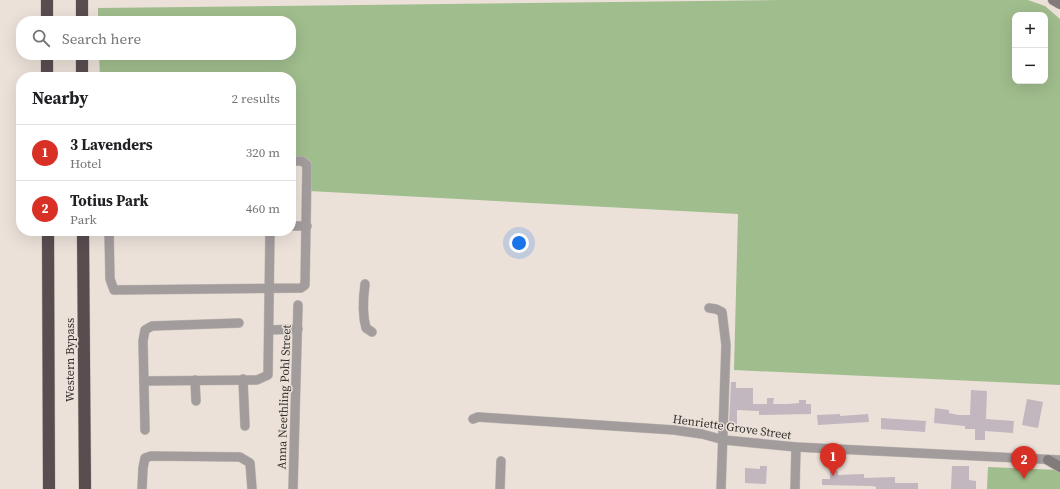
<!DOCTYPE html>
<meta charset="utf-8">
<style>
:root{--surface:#fff;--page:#f6f6f6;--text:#202124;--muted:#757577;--line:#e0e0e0;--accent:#d93025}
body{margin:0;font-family:"Source Serif 4",serif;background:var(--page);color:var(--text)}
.controls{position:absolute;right:12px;top:12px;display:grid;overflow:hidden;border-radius:8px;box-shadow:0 4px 16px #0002}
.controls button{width:36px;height:36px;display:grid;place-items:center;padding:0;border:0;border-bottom:1px solid var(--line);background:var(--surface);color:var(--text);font:20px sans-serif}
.you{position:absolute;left:519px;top:243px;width:14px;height:14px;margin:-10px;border:3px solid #fff;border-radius:50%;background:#1a73e8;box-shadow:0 0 0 6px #1a73e833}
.badge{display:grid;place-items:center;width:26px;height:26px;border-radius:50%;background:var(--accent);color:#fff;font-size:13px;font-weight:700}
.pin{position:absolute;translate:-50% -33px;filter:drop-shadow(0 1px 2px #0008)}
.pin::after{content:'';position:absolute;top:21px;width:14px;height:12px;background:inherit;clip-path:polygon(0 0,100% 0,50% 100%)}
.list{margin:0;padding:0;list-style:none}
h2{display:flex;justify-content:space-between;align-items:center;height:52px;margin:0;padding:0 16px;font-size:17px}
h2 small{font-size:13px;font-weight:400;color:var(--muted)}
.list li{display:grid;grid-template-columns:26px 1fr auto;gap:12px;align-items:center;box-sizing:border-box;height:56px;padding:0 16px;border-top:1px solid var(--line)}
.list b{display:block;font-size:15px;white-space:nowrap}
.list p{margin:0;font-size:13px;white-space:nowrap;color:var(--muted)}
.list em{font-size:13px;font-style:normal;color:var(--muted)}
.icon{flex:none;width:22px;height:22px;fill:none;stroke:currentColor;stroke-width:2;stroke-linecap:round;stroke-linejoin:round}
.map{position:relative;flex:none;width:1060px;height:489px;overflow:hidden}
.search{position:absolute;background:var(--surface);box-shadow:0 4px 16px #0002;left:16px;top:16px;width:280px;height:44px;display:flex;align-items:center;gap:10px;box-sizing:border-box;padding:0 14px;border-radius:16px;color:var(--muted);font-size:15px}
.panel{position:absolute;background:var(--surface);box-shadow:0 4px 16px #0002;left:16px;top:72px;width:280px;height:164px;border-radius:16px}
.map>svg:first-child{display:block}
.green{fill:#a0bd8d;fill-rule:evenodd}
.building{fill:#c2b7be}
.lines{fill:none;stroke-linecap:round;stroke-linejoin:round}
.street-casing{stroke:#c6beb7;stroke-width:10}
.secondary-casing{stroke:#c6beb7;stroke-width:11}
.highway-casing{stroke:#c6beb7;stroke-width:13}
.street{stroke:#a29c9d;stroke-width:9}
.secondary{stroke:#837a7b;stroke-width:10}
.highway{stroke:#594d4f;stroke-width:12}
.labels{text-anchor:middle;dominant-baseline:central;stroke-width:3;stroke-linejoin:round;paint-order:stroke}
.street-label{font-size:12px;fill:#34302d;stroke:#ebe1d9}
</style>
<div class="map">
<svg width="1060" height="489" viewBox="0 0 1060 489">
<rect width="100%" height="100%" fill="#ebe1d9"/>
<g class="green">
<path d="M782 0H1028L1045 6 1060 19V385L734 370 738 214 309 191 308 160H291V77H100L99 55H291V21H98V8ZM1015 15H1045V81H1015Z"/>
<polygon points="988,467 1060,470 1060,489 987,489"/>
</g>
<g class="building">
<polygon points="731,382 736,382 736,388 753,388 753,404 767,404 767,398 774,398 773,404 788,404 799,403 799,400 806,400 806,404 811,404 811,414 759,415 759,411 737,410 737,424 729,424"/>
<polygon points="971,390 987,391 986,419 1014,421 1013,433 985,431 985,440 975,440 975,429 965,429 965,426 934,423 935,408 949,410 949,413 958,415 970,415"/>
<polygon points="1027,399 1043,402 1038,428 1022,425"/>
<polygon points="840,414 840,416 868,414 869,422 818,425 817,415"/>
<polygon points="881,418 926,421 925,432 881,429"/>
<polygon points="760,466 767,466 766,484 745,483 745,468 760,469"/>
<polygon points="952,466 969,466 969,480 976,481 976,489 951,489"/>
<polygon points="830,471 838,471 838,475 864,474 864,478 895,477 895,483 918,483 918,489 876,489 876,487 872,486 822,485 822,479 830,479"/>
</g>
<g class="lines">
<defs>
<g id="street">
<polyline points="291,226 307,226"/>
<polyline points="109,231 110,279 114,290 301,288 305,285 307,165 302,161 291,161"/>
<path d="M365 284C363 299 362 314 366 328L372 332"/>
<polyline points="709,308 716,309 722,312 726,345 721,489"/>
<polyline points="269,330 298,329"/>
<polyline points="243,379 245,426"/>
<polyline points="195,380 196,401"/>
<polyline points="144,381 257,380 268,375 270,231"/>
<polyline points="473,419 478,417 674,430 702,434 724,440 796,447 1060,460"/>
<polyline points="145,430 143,341 145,330 152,326 239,323"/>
<polyline points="142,489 143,468 145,458 151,456 240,457 250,463 252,489"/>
<polyline points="293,489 298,305"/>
<polyline points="500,489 501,461"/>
<polyline points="795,489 796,447"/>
</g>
<g id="secondary">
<polyline points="1053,0 1060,4"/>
<polyline points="1048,460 1060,467"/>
</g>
<g id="highway">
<polyline points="47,0 47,21"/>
<polyline points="82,0 82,21"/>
<polyline points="47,55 47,77"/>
<polyline points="82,55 82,77"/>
<polyline points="48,231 49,489"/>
<polyline points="83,231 85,489"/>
</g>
</defs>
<use href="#street" class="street-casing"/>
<use href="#secondary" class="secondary-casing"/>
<use href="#highway" class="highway-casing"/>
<use href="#street" class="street"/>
<use href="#secondary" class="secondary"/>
<use href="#highway" class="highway"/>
</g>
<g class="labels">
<g class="street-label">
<text transform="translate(70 360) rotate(-90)">Western Bypass</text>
<text transform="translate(284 397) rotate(-88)">Anna Neethling Pohl Street</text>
<text transform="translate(732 427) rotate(8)">Henriette Grove Street</text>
</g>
</g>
</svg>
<div class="controls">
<button>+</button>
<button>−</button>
</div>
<div class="you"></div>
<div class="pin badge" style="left:833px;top:476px">1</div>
<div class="pin badge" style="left:1024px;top:479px">2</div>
<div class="search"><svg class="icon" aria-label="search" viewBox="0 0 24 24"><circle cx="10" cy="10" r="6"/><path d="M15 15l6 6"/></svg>Search here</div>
<section class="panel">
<h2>Nearby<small>2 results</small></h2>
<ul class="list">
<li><span class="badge">1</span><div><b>3 Lavenders</b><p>Hotel</p></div><em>320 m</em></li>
<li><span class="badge">2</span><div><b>Totius Park</b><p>Park</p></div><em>460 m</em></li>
</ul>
</section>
</div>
